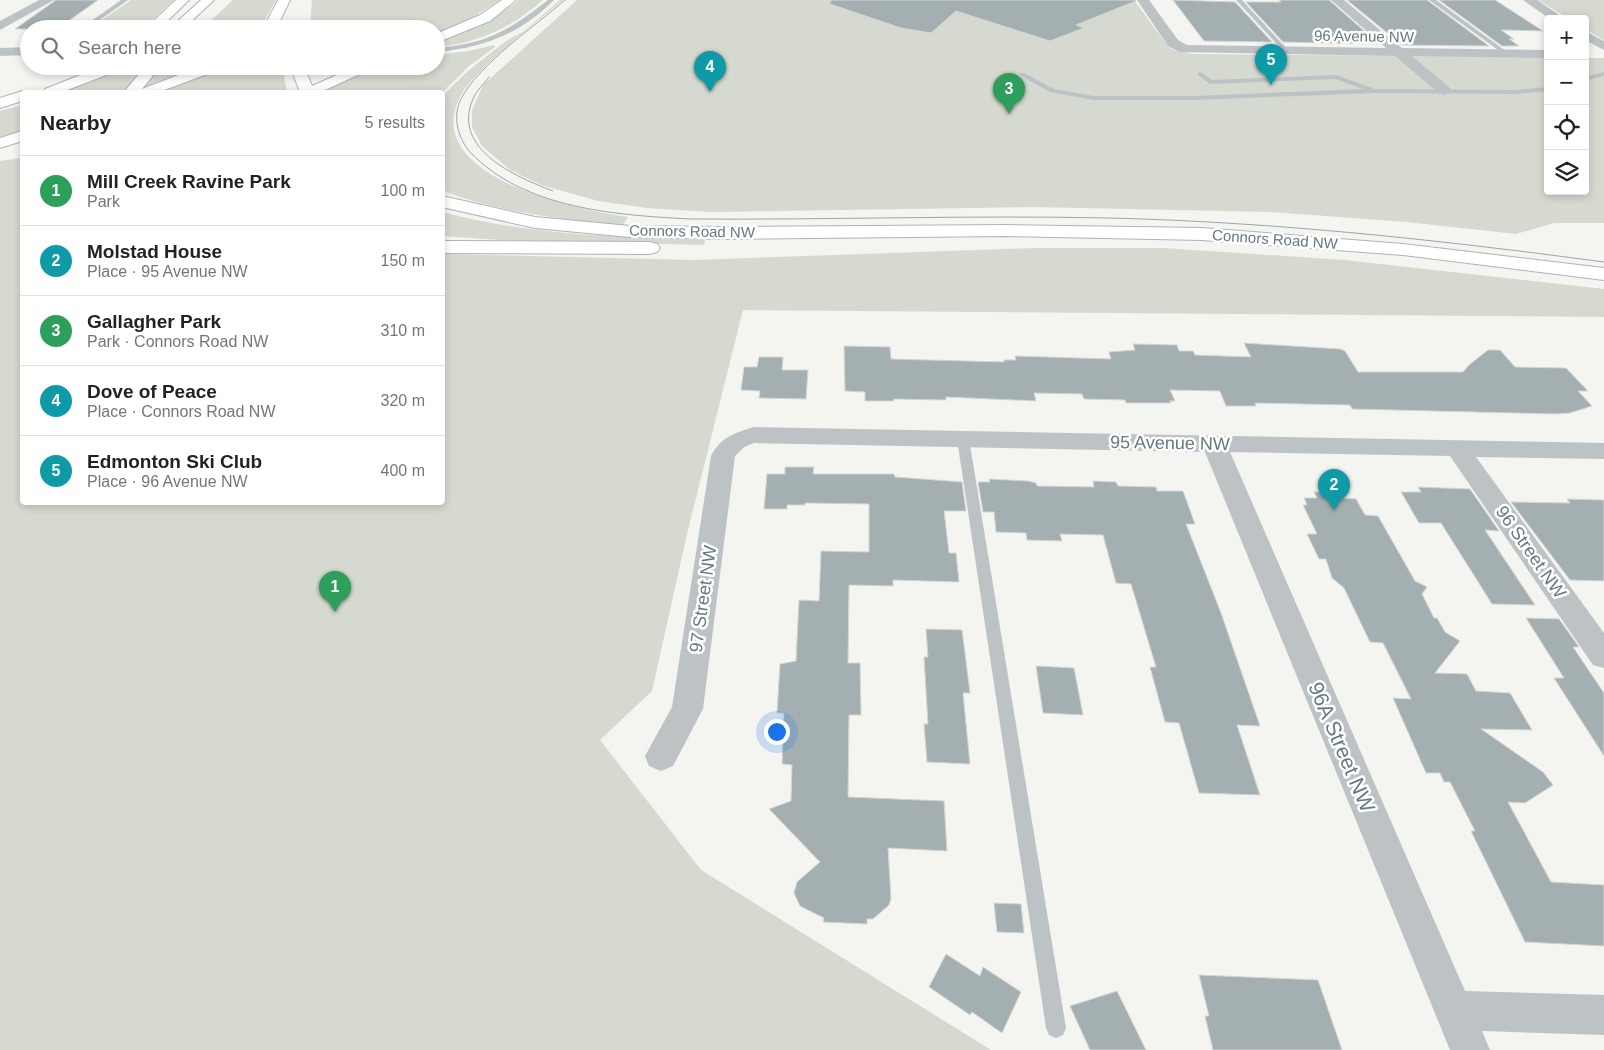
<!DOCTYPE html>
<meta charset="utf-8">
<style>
:root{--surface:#fff;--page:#f2f2f2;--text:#222;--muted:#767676;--line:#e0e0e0;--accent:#e52920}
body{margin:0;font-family:Helvetica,sans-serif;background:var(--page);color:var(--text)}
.controls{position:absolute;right:15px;top:15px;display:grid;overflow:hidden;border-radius:5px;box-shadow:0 2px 8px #0003}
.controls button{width:45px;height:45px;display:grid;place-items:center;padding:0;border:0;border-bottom:1px solid var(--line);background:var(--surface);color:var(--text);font:25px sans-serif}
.you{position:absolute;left:776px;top:731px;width:18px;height:18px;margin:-12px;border:4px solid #fff;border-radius:50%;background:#1a73e8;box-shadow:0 0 0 8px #1a73e833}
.badge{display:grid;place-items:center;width:32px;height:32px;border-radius:50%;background:var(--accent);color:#fff;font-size:16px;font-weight:700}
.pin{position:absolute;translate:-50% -41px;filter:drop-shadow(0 1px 2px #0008)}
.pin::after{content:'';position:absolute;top:26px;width:18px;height:15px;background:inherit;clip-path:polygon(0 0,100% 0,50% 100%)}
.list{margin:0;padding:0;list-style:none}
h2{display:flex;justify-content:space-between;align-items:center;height:65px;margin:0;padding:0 20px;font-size:21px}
h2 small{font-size:16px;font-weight:400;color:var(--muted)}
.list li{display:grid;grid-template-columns:32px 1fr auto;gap:15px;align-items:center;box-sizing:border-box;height:70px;padding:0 20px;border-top:1px solid var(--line)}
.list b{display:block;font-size:19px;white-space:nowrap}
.list p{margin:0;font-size:16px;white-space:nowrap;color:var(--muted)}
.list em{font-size:16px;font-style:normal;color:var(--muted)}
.icon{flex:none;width:28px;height:28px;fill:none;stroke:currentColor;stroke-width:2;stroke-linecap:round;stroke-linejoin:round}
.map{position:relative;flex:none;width:1604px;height:1050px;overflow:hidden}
.search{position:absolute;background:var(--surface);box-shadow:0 2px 8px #0003;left:20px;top:20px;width:425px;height:55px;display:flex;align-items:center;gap:12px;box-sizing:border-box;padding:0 18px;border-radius:28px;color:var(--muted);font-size:19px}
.panel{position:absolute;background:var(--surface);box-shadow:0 2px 8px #0003;left:20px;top:90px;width:425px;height:415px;border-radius:5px}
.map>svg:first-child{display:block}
.green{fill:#d5d9cf}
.building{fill:#a4afb2;stroke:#d5d5d3}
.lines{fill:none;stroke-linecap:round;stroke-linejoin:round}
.secondary-casing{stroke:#adb5b8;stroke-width:2}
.lane{fill:#bdc3c5;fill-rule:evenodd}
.street{fill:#bdc3c5;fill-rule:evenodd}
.secondary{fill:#fff;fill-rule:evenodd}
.tram{stroke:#9ca6a9;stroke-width:1}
.labels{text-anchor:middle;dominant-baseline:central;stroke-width:5;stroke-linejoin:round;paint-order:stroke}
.far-street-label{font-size:15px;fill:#637a82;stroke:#fff}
.street-label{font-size:18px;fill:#637a82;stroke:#fff}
.near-street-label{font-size:21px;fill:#637a82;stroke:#fff}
</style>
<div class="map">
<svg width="1604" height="1050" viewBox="0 0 1604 1050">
<rect width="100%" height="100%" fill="#f4f4f0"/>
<g class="green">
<polygon points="131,0 174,0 142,29 89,29"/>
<polygon points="233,0 276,0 260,29 202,29"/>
<polygon points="312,0 500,0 468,20 436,34 436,29 310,29"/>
<path d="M519 0H543C513 27 476 44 436 47V43L498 16Z"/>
<path d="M560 0H563C538 21 471 72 459 99 422 178 579 210 628 217L623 225C562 220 500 212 443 191L442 96 469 70 506 41 524 31Z"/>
<polygon points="577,0 1134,0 1167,45 1173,50 1193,54 1548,57 1548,191 1585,191 1585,58 1604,58 1604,223 1554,223 1516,234 1407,222 1271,212 1034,207 710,212 647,208 598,201 541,185 510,170 482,146 472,127 472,110 483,85"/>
<polygon points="1538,0 1604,0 1604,40 1585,29 1585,19 1569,19"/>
<polygon points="494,45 495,47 469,66 442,93 328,92 326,89 380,66 436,66 436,55 469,51"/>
<polygon points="126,66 146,66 135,77 126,92 62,92"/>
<polygon points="162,66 205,66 144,87"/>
<polygon points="226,66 282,66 287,92 160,92"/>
<polygon points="22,105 22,131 0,139 0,111"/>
<polygon points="22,158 22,502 442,502 443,254 693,260 1035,248 1163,248 1345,260 1604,289 1604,317 743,310 687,534 652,691 600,740 701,870 991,1050 0,1050 0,161"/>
<path d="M442 212C528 235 616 237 705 240L704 245 499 240 443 236Z"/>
</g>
<g class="building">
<polygon points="56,0 98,0 57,29 15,29"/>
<polygon points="831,0 1135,0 1136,1 1076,25 1084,28 1050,41 956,11 931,33 901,28 830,4"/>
<polygon points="1173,0 1235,2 1272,42 1204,41"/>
<polygon points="1279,0 1329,0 1379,44 1283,42 1246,2 1281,2"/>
<polygon points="1347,0 1427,0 1489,46 1402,45"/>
<polygon points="1439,0 1495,0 1543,31 1501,30 1514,39 1509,39 1519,46 1502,46"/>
<polygon points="1244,343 1340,349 1345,351 1358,372 1463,372 1469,365 1488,350 1500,350 1515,367 1566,368 1588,391 1578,391 1592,406 1570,413 1556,414 1352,409 1350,405 1255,403 1256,406 1226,406 1220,391 1170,390 1175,401 1170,401 1171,403 1126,403 1125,400 1084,399 1082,394 1034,393 1036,401 946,397 946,400 894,399 894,401 865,401 865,392 845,391 844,346 890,347 891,359 1004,362 1004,360 1016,360 1015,356 1111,359 1109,352 1135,350 1133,344 1177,345 1179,351 1193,351 1195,355 1251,357"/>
<polygon points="759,357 783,357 782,370 808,370 806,399 759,398 760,391 741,390 744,367 757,367"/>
<polygon points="785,467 814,467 813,474 894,474 895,477 962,482 966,511 944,511 949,553 956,553 959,582 893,580 893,586 849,585 848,663 860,663 861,715 849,715 848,797 944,801 947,851 888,848 891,898 889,905 873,919 867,919 867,924 823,922 824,918 800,906 794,893 797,882 820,862 769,809 791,801 792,765 782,764 784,713 777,713 780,664 796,661 799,600 819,601 821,551 869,552 869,504 805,503 805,505 787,505 787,509 764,509 767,474 785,474"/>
<polygon points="989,479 1028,481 1036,483 1037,486 1094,487 1093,481 1116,482 1118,486 1156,487 1157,491 1183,491 1195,524 1186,524 1221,613 1260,726 1237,725 1260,795 1199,793 1179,723 1165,722 1150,667 1156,667 1131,584 1116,583 1103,535 1060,534 1062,541 1027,540 1026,533 996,532 994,512 983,512 978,482 990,482"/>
<polygon points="1418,487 1470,489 1499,531 1485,530 1535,605 1492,604 1441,523 1419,523 1401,492 1421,492"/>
<polygon points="1314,492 1339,492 1342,498 1356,499 1365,515 1378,516 1415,581 1427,587 1422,594 1434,618 1437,618 1445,632 1460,641 1435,673 1467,674 1476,691 1510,693 1532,730 1481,729 1543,772 1553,785 1525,803 1508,802 1551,882 1604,885 1604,946 1525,942 1471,831 1475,831 1450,782 1444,782 1440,773 1426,773 1393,698 1411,699 1383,643 1370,642 1344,588 1332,578 1326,559 1319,559 1307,534 1317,534 1303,505 1307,505 1304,498 1317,498"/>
<polygon points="1567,499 1604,500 1604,581 1570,580 1511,502 1570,503"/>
<polygon points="1526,618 1559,619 1579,647 1573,647 1604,693 1604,756 1554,678 1564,678"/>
<polygon points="926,629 962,630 970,693 963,693 970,764 927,762 924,724 928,724 924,657 928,657"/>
<polygon points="1036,666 1074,668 1083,715 1043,713"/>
<polygon points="994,903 1021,904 1024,933 997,932"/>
<polygon points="946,954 980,976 983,967 1021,992 1002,1033 972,1012 970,1015 929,987"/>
<polygon points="1199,975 1318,980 1342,1050 1213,1050 1205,1016 1209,1016"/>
<polygon points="1117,991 1146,1050 1090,1050 1070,1006"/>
</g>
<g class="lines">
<defs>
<g id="secondary">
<polygon points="176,0 189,0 159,29 145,29"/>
<polygon points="201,0 214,0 183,29 169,29"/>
<polygon points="278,0 290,0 276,29 263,29"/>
<polygon points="502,0 516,0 490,21 436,43 436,34 480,15"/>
<polygon points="103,66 124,66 122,69 62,92 43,92 45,89"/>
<polygon points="146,66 161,66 142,89 202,66 223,66 221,69 159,92 140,92 141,89 139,92 124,92"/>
<polygon points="290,66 304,66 312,86 357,66 377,66 321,92 300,92"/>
<polygon points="22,91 26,92 22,92 22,101 0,108 0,98"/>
<polygon points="22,131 22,141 0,148 0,138"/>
<polygon points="442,196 535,217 630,226 726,227 1006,225 1202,228 1403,244 1604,268 1604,280 1403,255 1202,240 1006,236 726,239 630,237 535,228 442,207"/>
<polygon points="442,241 650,242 657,244 660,248 657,252 650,254 442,253"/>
</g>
</defs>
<use href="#secondary" class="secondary-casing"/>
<g class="lane">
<polygon points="121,0 128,0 87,29 80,29"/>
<path d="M548 0H554C520 34 483 48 436 52V48C487 44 508 31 548 0Z"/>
<polygon points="1236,0 1242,0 1289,51 1289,53 1285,53"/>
<polygon points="1429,0 1436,0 1510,54 1505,55"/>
<polygon points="1604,72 1604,76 1585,81 1585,77"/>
<polygon points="1020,73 1024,73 1054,89 1093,96 1194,96 1363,89 1335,79 1210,84 1198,75 1198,73 1200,72 1212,80 1336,75 1375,89 1516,90 1548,87 1548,91 1516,94 1374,93 1194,100 1093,100 1050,92 1020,75"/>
<polygon points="963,435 969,439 1066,1028 1063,1035 1056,1038 1049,1035 1046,1028 957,439"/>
</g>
<g class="street">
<polygon points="39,0 54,0 0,30 0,21"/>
<polygon points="1137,0 1149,0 1178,40 1187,45 1386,48 1331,0 1344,0 1402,48 1548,50 1548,58 1412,56 1450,88 1452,91 1445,95 1440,94 1395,56 1179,52 1168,46"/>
<polygon points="1523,0 1537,0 1565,19 1550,19"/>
<polygon points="1585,31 1604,41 1604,50 1585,40"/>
<polygon points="29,47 29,55 0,56 0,48"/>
<path d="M754 427 1604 443V459L1476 457 1604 633V668L1593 665 1450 456 1230 452 1465 991 1604 995V1035L1482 1031 1490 1050H1450L1205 452 754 443 744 447 735 456 703 709 673 766 661 771 649 766 645 756 672 707 711 456C721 437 734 433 754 427Z"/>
</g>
<use href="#secondary" class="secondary"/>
<g class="tram">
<path d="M565 0C535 26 478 65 461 99 452 117 458 138 470 152 524 209 616 215 690 219 830 220 969 215 1109 218 1275 222 1440 240 1604 262"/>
<path d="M489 77C484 84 476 91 473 99 451 149 516 177 553 191"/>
</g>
</g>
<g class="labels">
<g class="far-street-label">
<text transform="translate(1364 36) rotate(1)">96 Avenue NW</text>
<text transform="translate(692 231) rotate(1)">Connors Road NW</text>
<text transform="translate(1275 239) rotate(4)">Connors Road NW</text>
</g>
<g class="street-label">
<text transform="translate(1170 443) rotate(1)">95 Avenue NW</text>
<text transform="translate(1531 552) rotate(55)">96 Street NW</text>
<text transform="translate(703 599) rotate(-82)">97 Street NW</text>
</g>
<g class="near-street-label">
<text transform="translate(1342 747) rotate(67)">96A Street NW</text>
</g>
</g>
</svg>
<div class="controls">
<button>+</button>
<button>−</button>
<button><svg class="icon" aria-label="locate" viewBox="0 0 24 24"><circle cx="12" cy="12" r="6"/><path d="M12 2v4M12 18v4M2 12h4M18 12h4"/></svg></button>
<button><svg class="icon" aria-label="layers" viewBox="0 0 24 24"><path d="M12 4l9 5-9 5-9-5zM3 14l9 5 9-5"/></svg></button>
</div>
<div class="you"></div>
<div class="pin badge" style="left:335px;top:612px;background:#2e9e5b">1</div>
<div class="pin badge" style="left:1334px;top:510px;background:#0f9aa8">2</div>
<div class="pin badge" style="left:1009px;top:114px;background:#2e9e5b">3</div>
<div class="pin badge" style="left:710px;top:92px;background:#0f9aa8">4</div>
<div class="pin badge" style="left:1271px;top:85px;background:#0f9aa8">5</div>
<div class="search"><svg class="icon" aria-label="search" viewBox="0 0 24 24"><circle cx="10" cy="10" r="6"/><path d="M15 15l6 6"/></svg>Search here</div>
<section class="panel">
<h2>Nearby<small>5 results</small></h2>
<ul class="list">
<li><span class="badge" style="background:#2e9e5b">1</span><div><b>Mill Creek Ravine Park</b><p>Park</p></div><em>100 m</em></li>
<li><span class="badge" style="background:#0f9aa8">2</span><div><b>Molstad House</b><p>Place · 95 Avenue NW</p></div><em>150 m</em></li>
<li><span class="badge" style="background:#2e9e5b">3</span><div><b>Gallagher Park</b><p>Park · Connors Road NW</p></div><em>310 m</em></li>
<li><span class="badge" style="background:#0f9aa8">4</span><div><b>Dove of Peace</b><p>Place · Connors Road NW</p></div><em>320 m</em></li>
<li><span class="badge" style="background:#0f9aa8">5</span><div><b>Edmonton Ski Club</b><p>Place · 96 Avenue NW</p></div><em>400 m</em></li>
</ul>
</section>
</div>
